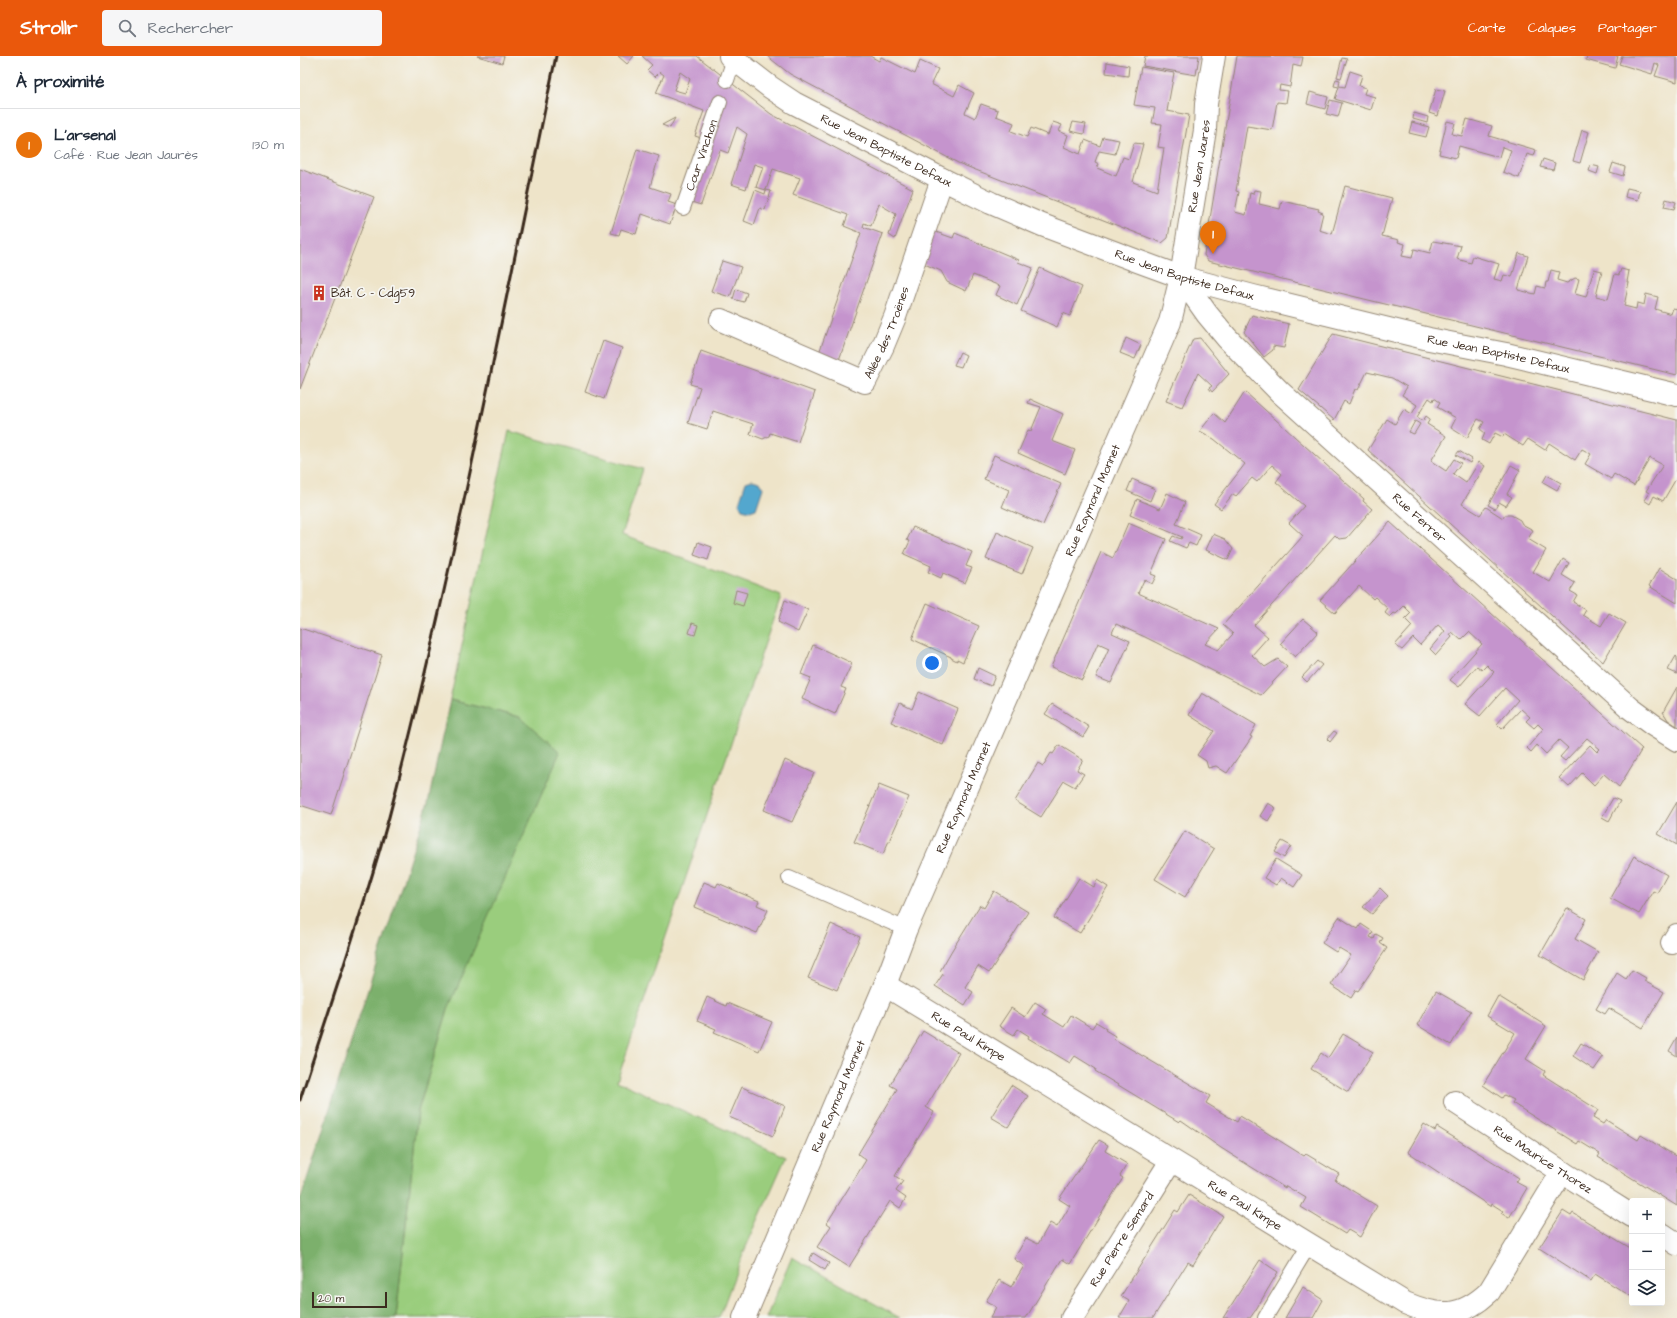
<!DOCTYPE html>
<html lang="fr">
<meta charset="utf-8">
<style>
:root{--surface:#fff;--page:#f6f6f7;--text:#1f2937;--muted:#747a83;--line:#e0e1e3;--accent:#ea580c}
body{margin:0;font-family:"Architects Daughter",sans-serif;background:var(--page);color:var(--text)}
.controls{position:absolute;right:12px;bottom:12px;display:grid;overflow:hidden;border-radius:4px;box-shadow:0 4px 16px #0002}
.controls button{width:36px;height:36px;display:grid;place-items:center;padding:0;border:0;border-bottom:1px solid var(--line);background:var(--surface);color:var(--text);font:20px sans-serif}
.scale{position:absolute;left:12px;bottom:10px;width:75px;box-sizing:border-box;padding-left:4px;border:2px solid #3b2a1e;border-top:0;font-size:11px;line-height:14px;white-space:nowrap;color:#3b2a1e;-webkit-text-stroke:3px #f6f6f2;paint-order:stroke}
.you{position:absolute;left:632px;top:607px;width:14px;height:14px;margin:-10px;border:3px solid #fff;border-radius:50%;background:#1a73e8;box-shadow:0 0 0 6px #1a73e833}
.badge{display:grid;place-items:center;width:26px;height:26px;border-radius:50%;background:var(--accent);color:#fff;font-size:13px;font-weight:700}
.pin{position:absolute;translate:-50% -33px;filter:drop-shadow(0 1px 2px #0008)}
.pin::after{content:'';position:absolute;top:21px;width:14px;height:12px;background:inherit;clip-path:polygon(0 0,100% 0,50% 100%)}
.list{margin:0;padding:0;list-style:none}
h2{display:flex;justify-content:space-between;align-items:center;height:52px;margin:0;padding:0 16px;font-size:17px}
h2 small{font-size:13px;font-weight:400;color:var(--muted)}
.list li{display:grid;grid-template-columns:26px 1fr auto;gap:12px;align-items:center;box-sizing:border-box;height:72px;padding:0 16px;border-top:1px solid var(--line)}
.list b{display:block;font-size:15px;white-space:nowrap}
.list p{margin:0;font-size:13px;white-space:nowrap;color:var(--muted)}
.list em{font-size:13px;font-style:normal;color:var(--muted)}
.icon{flex:none;width:22px;height:22px;fill:none;stroke:currentColor;stroke-width:2;stroke-linecap:round;stroke-linejoin:round}
.map{position:relative;flex:none;width:1377px;height:1262px;overflow:hidden}
header{display:flex;align-items:center;gap:24px;box-sizing:border-box;height:56px;padding:0 20px;background:var(--accent);color:#fff}
header strong{font-size:19px}
nav{display:flex;gap:22px;margin-inline-start:auto;font-size:14px}
.search{width:280px;height:36px;background:var(--page);display:flex;align-items:center;gap:10px;box-sizing:border-box;padding:0 14px;border-radius:4px;color:var(--muted);font-size:15px}
main{display:flex}
aside{flex:1;background:var(--surface)}
.map>svg:first-child{display:block}
.green{fill:#9acd7d;stroke:#6a7c4e}
.forest{fill:#7bb06c;stroke:#5b6d45}
.water{fill:#53a7ce;stroke:#476876}
.building{fill:#c594cd;fill-rule:evenodd}
.lines{fill:none;stroke-linecap:round;stroke-linejoin:round}
.lane-casing{stroke:#948774;stroke-width:16}
.street-casing{stroke:#948774;stroke-width:24}
.lane{stroke:#fff;stroke-width:14}
.street{stroke:#fff;stroke-width:22}
.rail{stroke:#3b2a1e;stroke-width:3}
.labels{text-anchor:middle;dominant-baseline:central;stroke-width:3.5;stroke-linejoin:round;paint-order:stroke}
.street-label{font-size:12px;fill:#3b2a1e;stroke:#f6f6f2}
.poi-label{font-size:12px;fill:#3b2a1e;stroke:#f6f6f2;text-anchor:start}
</style>
<header>
<strong>Strollr</strong>
<div class="search"><svg class="icon" aria-label="search" viewBox="0 0 24 24"><circle cx="10" cy="10" r="6"/><path d="M15 15l6 6"/></svg>Rechercher</div>
<nav><a>Carte</a><a>Calques</a><a>Partager</a></nav>
</header>
<main>
<aside>
<h2>À proximité<small></small></h2>
<ul class="list">
<li><span class="badge" style="background:#e8710a">1</span><div><b>L'arsenal</b><p>Café · Rue Jean Jaurès</p></div><em>130 m</em></li>
</ul>
</aside>
<div class="map">
<svg width="1377" height="1262" viewBox="0 0 1377 1262">
<rect width="100%" height="100%" fill="#f6f6f2"/>
<filter id="ink" filterUnits="userSpaceOnUse"><feTurbulence type="fractalNoise" baseFrequency=".025" numOctaves="2"/><feDisplacementMap in="SourceGraphic" scale="8" xChannelSelector="R" yChannelSelector="G"/><feConvolveMatrix kernelMatrix="1 2 1 2 8 2 1 2 1" color-interpolation-filters="sRGB"/></filter>
<filter id="wash" filterUnits="userSpaceOnUse"><feTurbulence type="fractalNoise" baseFrequency=".012" numOctaves="4" result="noise"/><feDisplacementMap in="SourceGraphic" scale="16" xChannelSelector="R" yChannelSelector="G"/><feGaussianBlur stdDeviation="0.9" result="paint"/><feColorMatrix in="noise" values="0 0 0 0 0 0 0 0 0 0 0 0 0 0 0 0 0 1.4 0 .05"/><feComposite in="paint" operator="in"/></filter>
<g filter="url(#wash)">
<rect width="100%" height="100%" fill="#eee4c9"/>
<g class="green">
<polygon points="209,375 343,413 322,479 481,540 317,1025 486,1101 442,1200 419,1262 96,1262 118,1055 148,953 220,661 150,644"/>
<polygon points="492,1201 600,1262 466,1262"/>
</g>
<polygon class="forest" points="150,644 220,661 260,696 148,953 118,1055 96,1262 0,1262 0,1145 128,747"/>
<polygon class="water" points="452,424 460,426 463,432 456,453 450,455 442,453 439,447 446,426"/>
<g id="blocks">
<g class="building">
<polygon points="177,0 204,0 202,7"/>
<polygon points="318,0 334,0 327,8"/>
<path d="M342 0H397L471 58 613 133 595 183 589 179 596 158 579 148 571 170 564 167 563 171 583 178 539 304 519 297 561 177 544 170 548 159 493 139 500 122 473 113 466 134 456 131 463 111 454 108 446 133 431 128 447 78 437 71 428 97 420 94 401 149 388 145 404 83 395 80 404 55 356 37 364 19 360 16 355 21 347 14 352 9ZM380 16 390 23 385 37 374 34Z"/>
<polygon points="467,0 570,0 579,5 581,1 615,18 620,5 638,13 631,28 654,40 659,29 674,37 665,57 675,62 681,48 698,54 696,60 714,67 711,75 727,81 731,72 748,79 753,66 762,69 759,75 768,79 764,91 780,98 785,84 800,90 803,81 819,84 815,98 799,95 795,106 799,108 797,112 816,120 823,101 829,103 834,87 843,88 833,126 857,135 864,92 858,91 862,68 852,67 855,52 834,49 841,11 874,17 867,55 889,59 868,182 862,187 658,107 490,18"/>
<polygon points="845,0 899,0 896,19 843,10"/>
<polygon points="937,0 1003,1 1001,11 993,9 990,31 980,29 979,34 988,35 986,47 977,46 972,74 947,70 936,135 939,136 935,156 946,159 950,137 953,138 954,134 961,135 959,148 980,153 982,145 1019,153 1018,155 1023,157 1019,174 1032,178 1045,130 1092,142 1082,180 1099,184 1098,186 1105,188 1102,200 1112,202 1114,193 1130,197 1133,185 1161,190 1157,203 1171,207 1173,200 1199,208 1194,223 1202,225 1204,219 1212,221 1219,197 1228,200 1218,234 1235,238 1237,230 1245,232 1246,226 1248,226 1251,214 1259,216 1257,224 1267,227 1275,222 1279,223 1275,238 1286,241 1294,213 1302,215 1296,240 1308,243 1315,218 1319,219 1321,213 1329,215 1327,226 1329,226 1324,250 1336,253 1337,247 1344,249 1346,238 1358,241 1355,253 1371,258 1373,252 1377,253 1377,319 908,205 904,199"/>
<polygon points="1287,0 1318,0 1315,12 1286,4"/>
<polygon points="1322,0 1377,0 1377,26 1355,20 1359,9 1355,7 1352,18 1319,8"/>
<polygon points="1042,2 1047,3 1041,22 1037,21"/>
<polygon points="807,6 829,10 828,20 806,17"/>
<polygon points="1050,15 1062,19 1059,30 1066,32 1064,38 1075,41 1071,54 1035,43 1039,31 1034,30 1036,23 1040,24 1039,30 1045,31"/>
<polygon points="1136,33 1145,35 1138,60 1129,57"/>
<polygon points="1010,36 1028,41 1025,53 1007,48"/>
<polygon points="1030,44 1042,47 1038,61 1026,58"/>
<polygon points="1114,57 1128,61 1127,67 1113,63"/>
<polygon points="375,62 370,72 362,69"/>
<polygon points="1167,63 1192,70 1189,80 1236,94 1234,100 1227,98 1219,122 1203,116 1211,94 1202,91 1199,101 1159,90 1156,102 1139,98 1147,65 1155,67 1152,78 1162,80"/>
<polygon points="773,66 786,68 784,78 770,75"/>
<polygon points="1112,66 1129,71 1126,81 1109,77"/>
<polygon points="1282,74 1289,76 1280,107 1273,105"/>
<polygon points="337,93 359,100 350,131 371,138 368,146 377,149 370,168 342,158 336,178 321,173 319,179 311,177"/>
<polygon points="1243,103 1255,107 1253,114 1240,111"/>
<polygon points="1313,107 1325,111 1323,120 1310,116"/>
<polygon points="1291,109 1299,111 1297,118 1289,115"/>
<polygon points="0,113 74,141 0,333"/>
<polygon points="1327,132 1340,135 1338,144 1325,141"/>
<polygon points="455,134 465,138 466,134 471,135 465,154 460,152 454,169 444,165"/>
<polygon points="1366,143 1376,146 1374,153 1364,151"/>
<polygon points="633,175 653,182 655,177 719,204 718,206 733,212 717,249 696,239 700,230 673,219 666,235 647,226 641,215 622,207"/>
<polygon points="422,205 441,211 430,241 411,235"/>
<polygon points="740,212 782,231 770,260 763,257 757,271 721,255"/>
<polygon points="436,233 447,237 444,246 433,243"/>
<polygon points="952,259 989,268 984,292 973,290 973,294 964,301 944,276"/>
<path d="M1033 278 1377 364V421L1363 445 1354 440 1350 448 1344 444 1349 437 1346 435 1363 409 1350 402 1334 430 1314 418 1311 423 1285 408 1291 398 1282 393 1275 404 1249 387 1245 394 1228 383 1223 390 1204 378 1203 381 1195 377 1189 388 1182 384 1185 377 1180 373 1184 366 1178 363 1167 382 1151 372 1156 362 1137 351 1140 346 1134 342 1133 345 1129 342 1117 361 1123 365 1126 360 1130 363 1127 368 1146 380 1131 405 1146 415 1154 403 1161 407 1153 418 1166 427 1179 406 1185 410 1162 448 1180 459 1186 451 1203 462 1205 459H1211L1220 464 1222 468 1233 474 1228 483 1246 494 1233 516 1250 526 1263 503 1269 507 1262 519 1275 527 1270 535 1277 539 1273 546 1286 554 1283 559 1301 570 1309 557 1326 567 1303 606 1068 394 1087 363 1095 368 1104 353 1112 358 1117 349 1102 339 1107 331 1092 322 1067 316 1058 334 1055 333 1049 348 1044 345 1034 364 999 334ZM1115 365 1120 368 1114 378 1109 376Z"/>
<polygon points="826,282 841,289 835,303 820,297"/>
<polygon points="900,282 929,318 912,336 909,332 912,330 898,317 882,351 866,345 893,283"/>
<polygon points="303,285 322,292 304,343 285,336"/>
<polygon points="401,295 515,336 498,386 470,377 469,380 463,383 450,378 453,368 413,355 407,373 388,367 400,331 390,328"/>
<polygon points="660,296 666,299 661,311 654,309"/>
<polygon points="945,336 1064,443 1063,445 1072,453 1047,482 1039,483 1035,479 954,569 968,581 952,599 965,611 978,603 987,611 961,639 845,581 816,568 812,577 830,585 811,627 796,621 809,592 798,587 782,624 751,611 801,496 813,502 828,467 866,483 851,518 856,520 852,528 844,524 838,537 919,573 905,588 918,594 933,578 923,569 1003,480 989,467 1004,450 976,426 982,418 972,409 957,426 952,422 936,440 933,438 921,453 914,448 945,408 914,383 900,375 914,357 925,367"/>
<polygon points="730,343 763,358 752,385 775,394 765,418 718,397 728,374 731,375 741,351 728,347"/>
<polygon points="1159,395 1172,403 1170,407 1156,399"/>
<polygon points="694,399 761,428 743,469 702,451 709,434 684,423"/>
<polygon points="1211,409 1220,414 1207,438 1212,441 1206,450 1199,446 1195,453 1188,449"/>
<polygon points="1247,419 1261,427 1257,434 1243,426"/>
<polygon points="832,423 855,433 850,445 827,435"/>
<polygon points="867,437 885,446 876,468 901,479 896,490 889,487 886,492 870,485 873,480 881,483 882,481 830,459 837,443 860,453"/>
<polygon points="1090,466 1342,693 1319,731 1304,718 1294,729 1282,717 1269,731 1259,722 1290,689 1297,696 1300,693 1287,682 1265,705 1260,701 1268,692 1259,684 1246,698 1237,689 1231,696 1227,692 1243,673 1238,668 1234,672 1226,665 1230,661 1221,653 1202,673 1197,668 1218,644 1205,632 1180,660 1165,648 1194,616 1187,609 1182,614 1177,610 1159,631 1150,624 1182,588 1169,576 1161,584 1152,576 1150,579 1152,581 1136,599 1130,593 1145,575 1138,569 1120,589 1113,582 1102,594 1095,589 1112,570 1105,563 1111,557 1104,550 1096,558 1094,557 1090,561 1085,557 1088,553 1075,541 1073,543 1059,530 1035,557 1020,544"/>
<polygon points="613,471 672,496 666,510 672,512 665,527 643,517 641,522 628,516 631,510 604,498 610,485 607,484"/>
<polygon points="697,476 733,492 722,518 686,503"/>
<polygon points="913,478 925,483 933,493 928,504 906,494"/>
<polygon points="398,486 412,491 408,504 394,499"/>
<polygon points="1359,512 1377,523 1377,547 1349,530"/>
<polygon points="436,534 447,537 443,550 433,547"/>
<polygon points="485,544 508,554 498,576 478,566"/>
<polygon points="627,547 679,570 663,606 657,603 657,605 651,602 651,601 612,583"/>
<polygon points="1003,563 1018,576 995,601 980,588"/>
<polygon points="392,567 398,569 395,579 389,577"/>
<polygon points="0,572 82,599 31,759 0,749"/>
<polygon points="513,589 552,607 541,631 546,633 535,658 502,643 511,622 501,618"/>
<polygon points="1376,600 1377,601 1377,618 1368,614"/>
<polygon points="1017,605 1022,609 1007,626 1002,621"/>
<polygon points="678,612 695,620 691,630 674,623"/>
<polygon points="1377,631 1377,670 1368,664 1363,656"/>
<polygon points="619,636 658,653 643,689 591,666 600,647 612,653"/>
<polygon points="902,637 956,669 950,680 952,681 927,717 916,710 908,712 906,705 897,699 914,675 889,659"/>
<polygon points="752,648 789,671 783,681 745,658"/>
<polygon points="1034,675 1037,677 1030,686 1027,683"/>
<polygon points="759,689 783,704 777,714 784,718 775,731 764,725 741,761 715,745 738,707 743,710 751,697 753,698"/>
<polygon points="485,704 514,717 492,766 464,754"/>
<polygon points="579,729 609,741 583,798 554,786"/>
<polygon points="1313,742 1320,745 1309,765 1302,761"/>
<polygon points="1377,746 1377,789 1358,778"/>
<polygon points="968,747 976,752 968,765 960,760"/>
<polygon points="885,775 914,793 885,841 855,823"/>
<polygon points="982,785 991,790 984,802 975,796"/>
<polygon points="1334,800 1367,819 1357,837 1353,835 1339,858 1310,842"/>
<polygon points="976,803 1002,819 994,831 981,822 976,829 964,822"/>
<polygon points="779,822 794,831 797,824 808,831 780,877 754,862"/>
<polygon points="404,826 416,831 418,827 459,845 457,849 468,854 457,877 394,851"/>
<polygon points="1080,832 1088,840 1072,858 1063,851"/>
<polygon points="694,835 728,856 689,917 678,910 665,931 673,936 665,949 635,930 643,918 640,915 652,894 680,849 684,852"/>
<polygon points="1267,852 1286,863 1275,883 1298,896 1283,924 1240,899"/>
<polygon points="1039,861 1058,873 1061,868 1073,876 1070,881 1074,883 1076,878 1083,882 1080,887 1087,892 1058,935 1056,934 1051,942 1031,929 1051,899 1039,892 1036,896 1022,887"/>
<polygon points="531,868 560,881 537,934 508,922"/>
<polygon points="1332,914 1346,922 1344,925 1364,936 1343,972 1309,952 1305,958 1296,953 1317,917 1326,923"/>
<polygon points="1136,935 1171,955 1151,989 1117,969"/>
<polygon points="1198,940 1246,970 1226,1003 1245,1015 1243,1019 1298,1054 1293,1062 1303,1068 1306,1064 1338,1084 1341,1079 1377,1101 1377,1150 1298,1101 1300,1098 1279,1085 1277,1088 1212,1047 1214,1044 1204,1039 1202,1042 1183,1029 1215,977 1187,960"/>
<polygon points="407,941 426,950 427,947 472,966 459,995 414,976 416,973 397,965"/>
<polygon points="735,946 746,953 743,958 764,971 771,959 792,972 796,966 806,972 805,974 815,980 814,983 910,1040 906,1047 937,1066 940,1060 1004,1100 1006,1098 1039,1118 1035,1124 1077,1150 1060,1181 1048,1174 1045,1178 1001,1151 1006,1142 986,1130 985,1132 921,1092 881,1064 879,1066 795,1015 796,1013 775,1000 770,1007 728,982 729,980 718,973 714,979 699,970 711,952 725,961"/>
<polygon points="623,975 659,997 626,1051 634,1056 595,1120 603,1125 596,1135 606,1142 600,1152 590,1145 549,1211 517,1191 531,1170 527,1167 566,1104 558,1098 597,1033 590,1029"/>
<polygon points="1043,978 1073,996 1048,1036 1011,1013 1021,997 1028,1002"/>
<polygon points="1377,981 1377,1000 1369,995"/>
<polygon points="1281,987 1303,1001 1294,1014 1273,1000"/>
<polygon points="711,1029 728,1040 708,1071 691,1061"/>
<polygon points="442,1031 485,1050 473,1080 429,1061"/>
<polygon points="1124,1068 1135,1075 1137,1071 1219,1122 1216,1126 1227,1132 1209,1162 1201,1157 1203,1155 1192,1148 1191,1151 1108,1096"/>
<polygon points="799,1084 808,1089 805,1095 827,1108 820,1120 823,1122 770,1208 762,1203 726,1262 690,1262 696,1251 686,1245 699,1224 711,1231 724,1210 714,1203 726,1182 738,1188 750,1167 757,1171 770,1150 759,1143"/>
<polygon points="889,1139 923,1160 893,1209 888,1206 853,1262 819,1262 829,1245 821,1240 875,1154 878,1156"/>
<polygon points="1263,1155 1271,1160 1273,1157 1332,1193 1332,1241 1295,1218 1291,1225 1239,1192"/>
<polygon points="513,1197 529,1207 525,1214 509,1204"/>
<polygon points="960,1204 978,1216 955,1255 950,1262 923,1262"/>
<polygon points="1003,1231 1023,1244 1013,1262 985,1262"/>
</g>
</g>
</g>
<g filter="url(#ink)">
<use href="#blocks" fill-opacity="0" stroke="#948774" stroke-width="1"/>
<g class="lines">
<defs>
<g id="lane">
<polyline points="427,24 434,3"/>
<path id="s1" d="M383 152 420 46"/>
<polyline points="489,822 606,873"/>
<polyline points="965,1262 1009,1189"/>
</g>
<g id="street">
<path id="s2" d="M430 0 470 31 494 47 642 123 691 147 742 169 840 206 881 221 953 240 1129 283 1206 298 1377 339"/>
<path id="s3" d="M881 221 907 258 927 282 980 336 1330 652 1353 669 1377 684"/>
<path id="s4" d="M421 264 565 326 583 290 595 261 642 123"/>
<polyline points="1372,887 1377,879"/>
<path id="s5" d="M585 929 1105 1247C1141 1262 1161 1262 1189 1236L1262 1116"/>
<path id="s6" d="M1155 1046 1262 1116 1332 1160"/>
<polyline points="1362,1178 1377,1188"/>
<path id="s7" d="M444 1262 585 929 606 873 870 266 881 221 905 74 906 48 914 0"/>
<path id="s8" d="M772 1262 871 1105"/>
</g>
</defs>
<use href="#lane" class="lane-casing"/>
<use href="#street" class="street-casing"/>
<use href="#lane" class="lane"/>
<use href="#street" class="street"/>
<path class="rail" d="M0 1044C30 950 63 856 89 761 155 510 203 254 256 0"/>
</g>
</g>
<defs>
<symbol id="building-bare" viewBox="-9 -9 18 18"><path d="M-4-6H4V6H1V3H-1V6H-4ZM-2.5-4.3h1.7v1.8h-1.7ZM.8-4.3h1.7v1.8H.8ZM-2.5-1h1.7V.8h-1.7ZM.8-1h1.7V.8H.8Z" fill="#c8321e" stroke="#f6f6f2" stroke-width="2.5" paint-order="stroke"/></symbol>
</defs>
<g fill-rule="evenodd">
<use href="#building-bare" x="8" y="226" width="22" height="22"/>
</g>
<g class="labels">
<g class="street-label">
<text stroke="none"><textPath href="#s2" startOffset="183">Rue Jean Baptiste Defaux</textPath></text>
<text stroke="none"><textPath href="#s1" startOffset="56">Cour Vinchon</textPath></text>
<text stroke="none"><textPath href="#s7" startOffset="1242">Rue Jean Jaurès</textPath></text>
<text stroke="none"><textPath href="#s2" startOffset="507">Rue Jean Baptiste Defaux</textPath></text>
<text stroke="none"><textPath href="#s4" startOffset="211">Allée des Troënes</textPath></text>
<text stroke="none"><textPath href="#s2" startOffset="831">Rue Jean Baptiste Defaux</textPath></text>
<text stroke="none"><textPath href="#s7" startOffset="889">Rue Raymond Monnet</textPath></text>
<text stroke="none"><textPath href="#s3" startOffset="340">Rue Ferrer</textPath></text>
<text stroke="none"><textPath href="#s7" startOffset="565">Rue Raymond Monnet</textPath></text>
<text stroke="none"><textPath href="#s5" startOffset="98">Rue Paul Kimpe</textPath></text>
<text stroke="none"><textPath href="#s7" startOffset="241">Rue Raymond Monnet</textPath></text>
<text stroke="none"><textPath href="#s6" startOffset="105">Rue Maurice Thorez</textPath></text>
<text stroke="none"><textPath href="#s5" startOffset="422">Rue Paul Kimpe</textPath></text>
<text stroke="none"><textPath href="#s8" startOffset="93">Rue Pierre Semard</textPath></text>
</g>
<g class="poi-label">
<text x="31" y="237">Bât. C - Cdg59</text>
</g>
</g>
</svg>
<div class="controls">
<button>+</button>
<button>−</button>
<button><svg class="icon" aria-label="layers" viewBox="0 0 24 24"><path d="M12 4l9 5-9 5-9-5zM3 14l9 5 9-5"/></svg></button>
</div>
<div class="scale">20 m</div>
<div class="you"></div>
<div class="pin badge" style="left:913px;top:198px;background:#e8710a">1</div>
</div>
</main>
